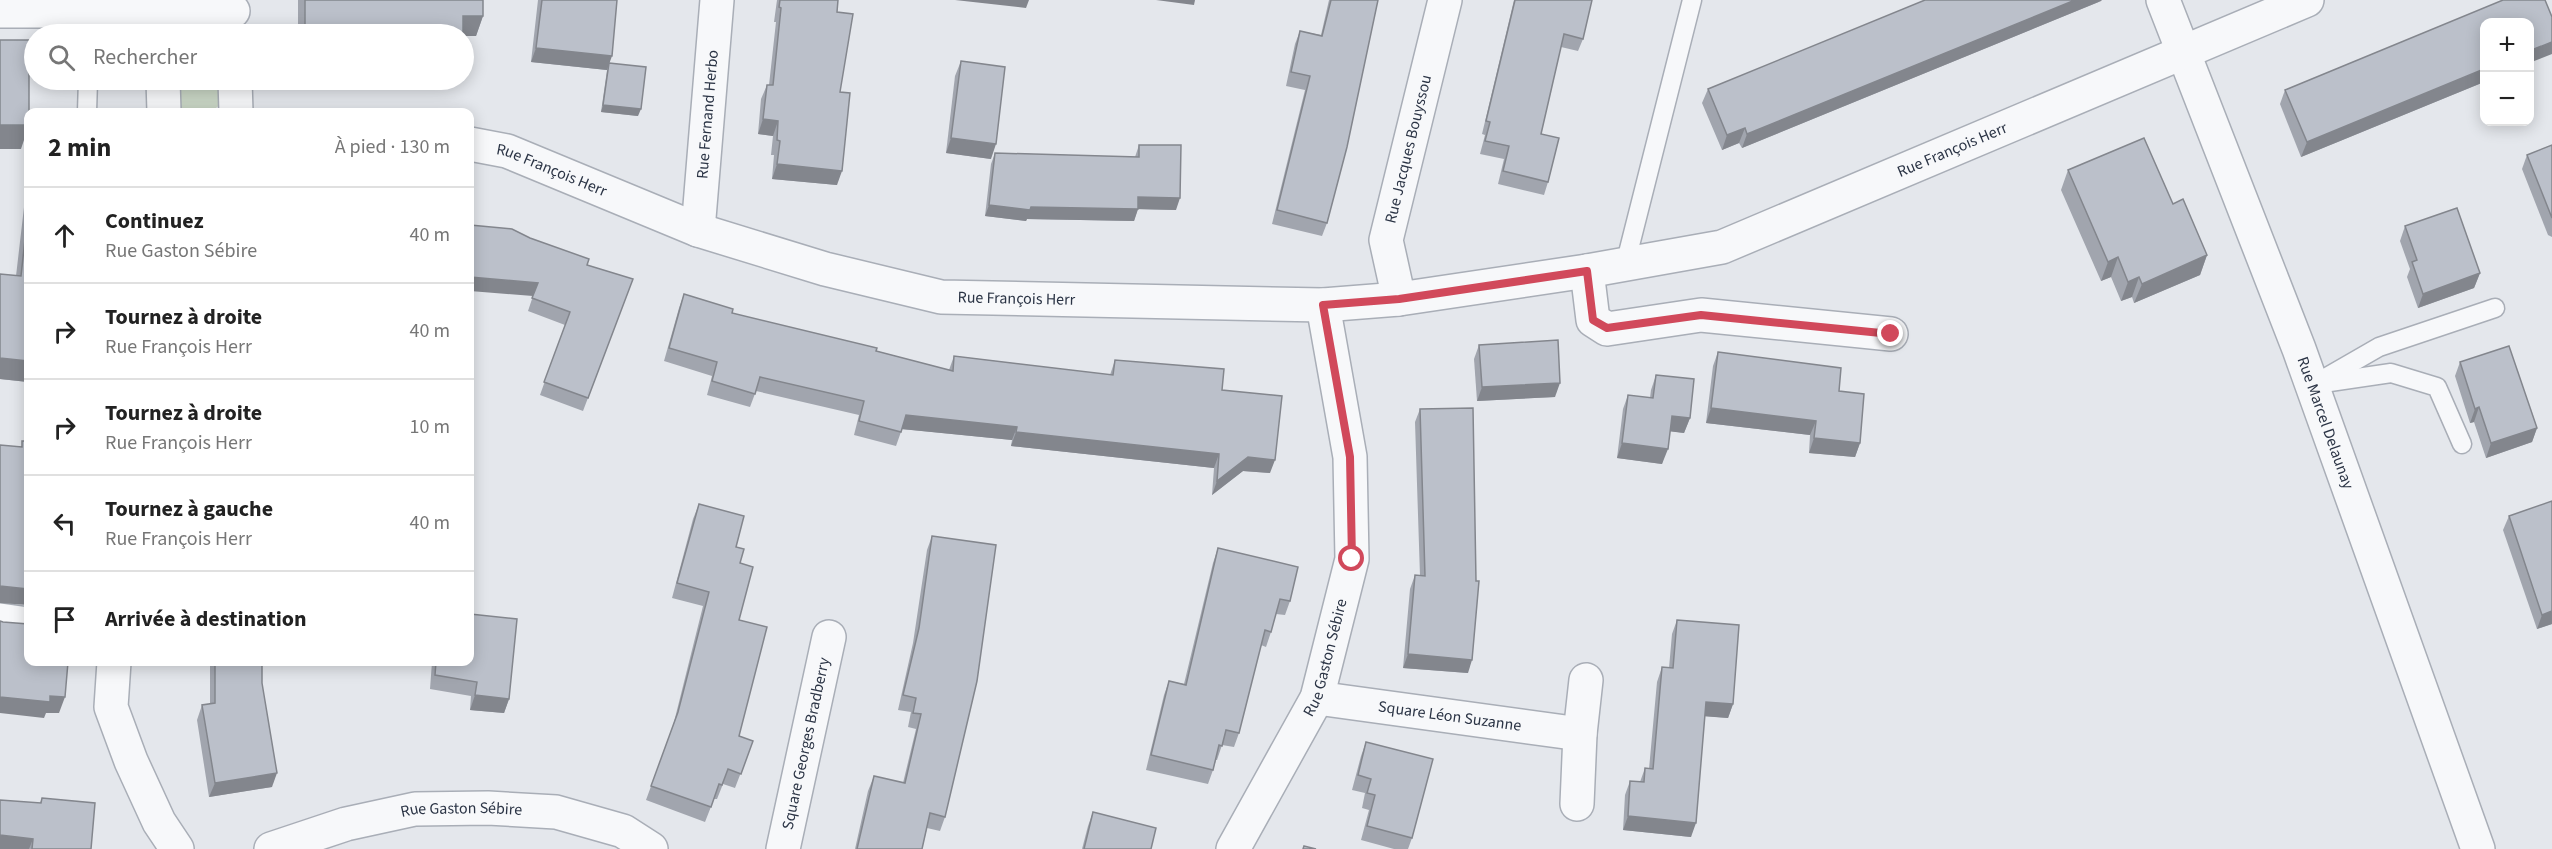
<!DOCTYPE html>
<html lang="fr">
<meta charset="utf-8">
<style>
:root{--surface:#fff;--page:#f6f6f6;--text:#222;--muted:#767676;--line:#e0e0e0}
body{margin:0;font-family:"Source Sans 3",sans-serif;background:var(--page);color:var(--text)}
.controls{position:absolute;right:18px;top:18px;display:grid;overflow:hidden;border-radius:12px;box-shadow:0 3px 15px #0003}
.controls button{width:54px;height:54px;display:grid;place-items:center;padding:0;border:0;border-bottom:2px solid var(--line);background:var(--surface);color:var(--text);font:30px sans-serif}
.stop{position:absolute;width:18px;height:18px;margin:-14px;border:4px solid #d1495b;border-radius:50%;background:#fff}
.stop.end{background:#d1495b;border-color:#fff;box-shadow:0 2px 6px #0008}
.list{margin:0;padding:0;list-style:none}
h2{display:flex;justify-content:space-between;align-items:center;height:78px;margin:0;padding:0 24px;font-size:26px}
h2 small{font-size:20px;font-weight:400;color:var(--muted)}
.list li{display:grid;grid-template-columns:39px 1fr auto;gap:18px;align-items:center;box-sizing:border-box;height:96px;padding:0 24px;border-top:2px solid var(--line)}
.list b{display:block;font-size:22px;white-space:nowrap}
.list p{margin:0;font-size:20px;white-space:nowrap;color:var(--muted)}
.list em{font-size:20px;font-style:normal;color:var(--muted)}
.icon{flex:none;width:33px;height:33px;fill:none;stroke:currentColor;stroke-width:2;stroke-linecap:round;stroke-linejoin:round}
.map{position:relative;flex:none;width:2552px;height:849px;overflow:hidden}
.search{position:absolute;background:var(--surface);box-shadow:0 3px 15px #0003;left:24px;top:24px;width:450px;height:66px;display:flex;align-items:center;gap:15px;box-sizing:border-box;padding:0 21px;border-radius:33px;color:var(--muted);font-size:22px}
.panel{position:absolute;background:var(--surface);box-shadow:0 3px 15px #0003;left:24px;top:108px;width:450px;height:558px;border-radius:12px}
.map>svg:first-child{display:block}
.green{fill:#c9d6c5}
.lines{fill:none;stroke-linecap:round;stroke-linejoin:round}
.lane-casing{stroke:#a9aeb7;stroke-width:21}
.street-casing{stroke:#a9aeb7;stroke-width:36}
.lane{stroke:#f7f8fa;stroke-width:18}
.street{stroke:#f7f8fa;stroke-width:33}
.wall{fill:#a1a5ae}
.shaded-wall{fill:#83868d}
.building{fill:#bbc0ca;stroke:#83868d;stroke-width:1.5}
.route{stroke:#d1495b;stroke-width:8}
.labels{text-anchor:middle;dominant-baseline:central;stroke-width:4.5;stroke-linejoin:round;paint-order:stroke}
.street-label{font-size:16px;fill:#2b3445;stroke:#f4f6f9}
</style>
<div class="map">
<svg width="2552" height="849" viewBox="0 0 2552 849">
<rect width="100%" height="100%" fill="#e4e7ec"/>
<g class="green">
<polygon points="192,24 207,25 220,30 220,34 181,34 181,29"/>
<path d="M179 80H222C222 86 224 94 222 100 218 116 188 112 178 106Z"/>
</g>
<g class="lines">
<defs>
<g id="lane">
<polyline points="88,11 90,34"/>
<polyline points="87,112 88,80"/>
<polyline points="1625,265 1692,0"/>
<polyline points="2323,383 2391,373 2437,387 2462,444"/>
<polyline points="2313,385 2379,347 2495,308"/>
</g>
<g id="street">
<path id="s1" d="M2163 0 2299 349 2478 849"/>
<polyline points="0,11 233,11"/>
<polyline points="163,80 164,112"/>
<polyline points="235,80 236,112"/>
<path id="s2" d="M470 144 507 151 698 230 825 269 941 297 1323 305 1399 299 1587 271 1722 247 2307 0"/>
<path id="s3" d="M698 230 717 0"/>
<polyline points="1587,271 1593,320 1607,329 1701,315 1891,334"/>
<path id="s4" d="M1399 299 1386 240 1445 0"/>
<polyline points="0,620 28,624"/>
<polyline points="114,662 111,707 131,761 159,822 177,849"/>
<path id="s5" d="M1317 698 1580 734"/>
<polyline points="1577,804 1580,734 1586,680"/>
<path id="s6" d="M271 849 346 824 415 809 488 808 556 812 623 831 651 849"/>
<path id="s7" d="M783 849 829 637"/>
<path id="s8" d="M1233 849 1317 698 1352 559 1350 457 1323 305"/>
</g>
</defs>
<use href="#lane" class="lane-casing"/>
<use href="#street" class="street-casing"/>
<use href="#lane" class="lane"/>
<use href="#street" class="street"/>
</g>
<g class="wall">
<polygon points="298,0 483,0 483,16 476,36 464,34 298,34"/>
<polygon points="538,0 617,0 609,63 638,116 601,112 607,70 531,62"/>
<polygon points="777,0 838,0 837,12 840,92 837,185 772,179 774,155 771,155 773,136 758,134 761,99 767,85 769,85 776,22 774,22"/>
<polygon points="1329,0 1378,0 1327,223 1322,236 1272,224 1305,90 1286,86 1295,44 1300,31 1321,35"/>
<polygon points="1514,0 1592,0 1583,39 1578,51 1561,47 1541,134 1548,182 1544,195 1498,184 1504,159 1480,154 1485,135 1482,134"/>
<polygon points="2101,1 1742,148 1739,143 1722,150 1702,103 1708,89"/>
<polygon points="2484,22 2484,82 2301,157 2280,104 2285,90"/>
<polygon points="961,61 991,159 946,153 955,76"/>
<polygon points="1139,145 1176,210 1138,209 1134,221 1027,219 1026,221 985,216 991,164 995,153 1135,157"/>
<polygon points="2552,145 2552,237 2548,235 2522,169 2527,155"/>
<polygon points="2068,170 2173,204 2207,255 2200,275 2134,303 2132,297 2121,301 2111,277 2101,281 2061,190"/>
<polygon points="28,173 28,382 0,379 0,274 16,276"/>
<polygon points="2405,226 2480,273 2474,288 2418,308 2407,277 2410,269 2400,241"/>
<polygon points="530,238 587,265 633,279 583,411 540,395 565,325 528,311 533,296"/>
<polygon points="684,294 732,313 949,370 954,356 1110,375 1115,360 1222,390 1270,473 1243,471 1212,495 1214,468 1011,446 1012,440 902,429 896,446 854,435 859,415 756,391 750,407 707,395 712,376 664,361 679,308"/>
<polygon points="1479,345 1555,397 1477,401 1474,359"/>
<polygon points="1718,352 1839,391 1860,443 1855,457 1809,453 1810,435 1706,423 1713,366"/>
<polygon points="2460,362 2537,428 2532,442 2486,458 2474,422 2470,423 2455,376"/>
<polygon points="1656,375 1690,418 1684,433 1670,431 1662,464 1617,458 1623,409 1628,395 1650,398 1651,390"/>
<polygon points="1420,409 1468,673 1403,668 1410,589 1415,575 1420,576 1415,422"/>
<polygon points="699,504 736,547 740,563 739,736 753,741 735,788 723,784 717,799 714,799 705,822 646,800 673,726 703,606 672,598 693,519"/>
<polygon points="2509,516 2552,624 2537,629 2503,530"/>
<polygon points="932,536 945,817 940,831 927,828 922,849 855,849 868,791 874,776 903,783 916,729 908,727 911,712 898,710 913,643 927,550"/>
<polygon points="1218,548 1290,601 1285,615 1276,614 1271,632 1266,647 1261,645 1239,733 1234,747 1222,745 1217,760 1216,760 1213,770 1208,784 1146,770 1164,695 1169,681 1184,684 1213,563"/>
<polygon points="1677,620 1733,704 1728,718 1705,716 1691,837 1623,830 1625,795 1630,781 1640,782 1645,768 1649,769 1657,682 1662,667 1669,668 1672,634"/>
<polygon points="210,662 262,662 262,683 272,787 209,797 197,720 202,705 210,704"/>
<polygon points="432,662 470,662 509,699 504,713 470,710 471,696 430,689"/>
<polygon points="1366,742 1412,838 1408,849 1394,849 1361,840 1369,810 1362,808 1365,793 1352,790 1361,756"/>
<polygon points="42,798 91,849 0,849 40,803"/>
<polygon points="1093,812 1151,849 1082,849 1088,826"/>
</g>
<g class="shaded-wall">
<polygon points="955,0 1029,0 1026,8"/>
<polygon points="1156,0 1195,0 1194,5"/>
<polygon points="2075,0 2102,0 2101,1 1742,148 1747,134"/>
<polygon points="463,16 483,16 476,36 464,36 464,34 401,34"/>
<polygon points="305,27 347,28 344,34 302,34"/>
<polygon points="2552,42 2552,54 2529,63 2529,51"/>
<polygon points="536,48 612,56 607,70 531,62"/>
<polygon points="2484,69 2484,82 2301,157 2307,142"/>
<polygon points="603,105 641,109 638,116 601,112"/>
<polygon points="763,119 778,121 773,136 758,134"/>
<polygon points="0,125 28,125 28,128 21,149 0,149"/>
<polygon points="1745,128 1739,143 1722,150 1727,135"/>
<polygon points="951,138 996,144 991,159 946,153"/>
<polygon points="777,164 842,171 837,185 772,179"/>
<polygon points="1138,197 1180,198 1176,210 1134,209"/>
<polygon points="989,205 1031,207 1138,209 1134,221 1027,219 1026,221 985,216"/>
<polygon points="2207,255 2200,275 2134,303 2142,284"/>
<polygon points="2118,257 2111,277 2101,281 2108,262"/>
<polygon points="2480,273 2474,288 2418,308 2423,294"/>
<polygon points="470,277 538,283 533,296 470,291"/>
<polygon points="2139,277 2132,297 2121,301 2128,282"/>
<polygon points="0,358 28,361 28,382 0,379"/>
<polygon points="1560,383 1555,397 1477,401 1482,387"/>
<polygon points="2479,407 2474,422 2470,423 2475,409"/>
<polygon points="1711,408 1816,421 1810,435 1706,423"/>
<polygon points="906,415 1017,427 1012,440 901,429"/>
<polygon points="1672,416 1690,418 1684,433 1667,431"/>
<polygon points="2537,428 2532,442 2486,458 2491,443"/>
<polygon points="1016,432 1219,454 1214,468 1011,446"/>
<polygon points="1814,438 1860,443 1855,457 1809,453"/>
<polygon points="1622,443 1668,449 1662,464 1617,458"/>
<polygon points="1248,457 1275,460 1270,473 1243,471 1212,495 1217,481"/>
<polygon points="0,586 28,589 28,605 0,603"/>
<polygon points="2552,611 2552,624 2537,629 2542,615"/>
<polygon points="1408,654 1472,660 1468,673 1403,668"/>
<polygon points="475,695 509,699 504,713 470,710"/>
<polygon points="50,696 65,697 59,713 46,713 44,718 0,713 0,697"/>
<polygon points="1706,702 1733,704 1728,718 1701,716"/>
<polygon points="277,773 272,787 209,797 215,783"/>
<polygon points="1628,816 1696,823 1691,837 1623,830"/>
<polygon points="0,835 33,839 29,849 0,849"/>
</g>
<g class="building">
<polygon points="305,0 483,0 483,16 463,16 463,34 347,34 347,28 305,27"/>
<polygon points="542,0 617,0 612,56 536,48"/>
<polygon points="780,0 838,0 837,12 853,14 840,92 850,93 842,171 777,164 780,141 777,140 778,121 763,119 767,85 773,85 781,8 779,7"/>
<polygon points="1331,0 1378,0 1347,147 1327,223 1277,210 1310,76 1291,72 1300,31 1322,36"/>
<polygon points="1515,0 1592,0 1583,39 1564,34 1541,134 1559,138 1548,182 1503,171 1509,146 1485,141 1490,122 1486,121"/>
<polygon points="1925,0 2075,0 1747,134 1745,128 1727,135 1708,89"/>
<polygon points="2503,0 2545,0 2552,17 2552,42 2529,51 2529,22 2484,22 2484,69 2307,142 2285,90"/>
<polygon points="0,40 29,40 29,112 28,112 28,125 0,125"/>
<polygon points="961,61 1005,67 996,144 951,138"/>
<polygon points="609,63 646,67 641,109 603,105"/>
<polygon points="2144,138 2173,204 2183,199 2207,255 2142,284 2139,277 2128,282 2118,257 2108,262 2068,170"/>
<polygon points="1139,145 1181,145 1180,198 1138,197 1138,209 1031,207 1030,210 989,205 995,153 1139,157"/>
<polygon points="2552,145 2552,218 2527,155"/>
<polygon points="2457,208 2480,273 2423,294 2412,262 2417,260 2405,226"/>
<polygon points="28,212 28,361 0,358 0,274 21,276"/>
<polygon points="470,225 512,229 530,238 589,259 587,265 633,279 588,398 544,382 570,312 532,298 538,283 470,277"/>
<polygon points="684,294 733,309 732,313 877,348 876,351 953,371 954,356 1113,375 1115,360 1224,369 1222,390 1282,396 1275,460 1248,457 1217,481 1219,454 1016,432 1017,427 906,415 901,432 859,421 864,401 760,377 755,394 712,381 717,362 669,348"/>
<polygon points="1558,340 1560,383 1482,387 1479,345"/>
<polygon points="2509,346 2537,428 2491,443 2479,407 2475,409 2460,362"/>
<polygon points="1718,352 1841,368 1839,391 1864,394 1860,443 1814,438 1816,421 1711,408"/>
<polygon points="1656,375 1694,379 1690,418 1672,416 1668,449 1622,443 1628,395 1653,398"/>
<polygon points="1473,408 1476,581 1479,581 1472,660 1408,654 1415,575 1425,576 1420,409"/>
<polygon points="22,441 28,441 28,589 0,586 0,445 22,447"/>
<polygon points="2552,501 2552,611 2542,615 2509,516"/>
<polygon points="699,504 744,516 736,547 744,549 740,563 753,567 739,620 767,627 739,736 753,741 741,774 728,769 722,785 719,784 711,807 651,786 678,712 709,592 677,583"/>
<polygon points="932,536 996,545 977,681 945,817 930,813 922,849 857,849 874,776 905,783 921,714 913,713 916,698 903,695 919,628"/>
<polygon points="1218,548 1298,567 1290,601 1280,599 1271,632 1265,630 1239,733 1226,730 1222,746 1219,745 1213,770 1151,755 1169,681 1186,685"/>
<polygon points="470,614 517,619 509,699 475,695 477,682 435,675 436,662 470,662"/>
<polygon points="1677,620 1739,625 1733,704 1706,702 1696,823 1628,816 1630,781 1644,782 1645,768 1653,769 1662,667 1673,668"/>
<polygon points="0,621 3,622 28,624 28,662 68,662 65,697 50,696 50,702 0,697"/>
<polygon points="215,662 262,662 262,683 277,773 215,783 202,705 215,703"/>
<polygon points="1366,742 1433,759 1412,838 1367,826 1375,795 1367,793 1371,779 1358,775"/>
<polygon points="42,798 95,803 91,849 32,849 33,839 0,835 0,800 41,803"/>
<polygon points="1093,812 1156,828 1151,849 1084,849"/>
<polygon points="1304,846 1316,849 1303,849"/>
</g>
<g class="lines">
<polyline class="route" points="1352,559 1350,457 1323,305 1399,299 1587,271 1593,320 1607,328 1701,315 1891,334"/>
</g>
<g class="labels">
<g class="street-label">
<text stroke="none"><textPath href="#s3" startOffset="116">Rue Fernand Herbo</textPath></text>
<text stroke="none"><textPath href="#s4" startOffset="154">Rue Jacques Bouyssou</textPath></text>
<text stroke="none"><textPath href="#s2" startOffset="1532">Rue François Herr</textPath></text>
<text stroke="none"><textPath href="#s2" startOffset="86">Rue François Herr</textPath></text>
<text stroke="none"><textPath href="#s2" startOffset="572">Rue François Herr</textPath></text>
<text stroke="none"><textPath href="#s1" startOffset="453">Rue Marcel Delaunay</textPath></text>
<text stroke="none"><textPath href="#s8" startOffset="214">Rue Gaston Sébire</textPath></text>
<text stroke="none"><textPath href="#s5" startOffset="134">Square Léon Suzanne</textPath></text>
<text stroke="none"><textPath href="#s7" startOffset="108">Square Georges Bradberry</textPath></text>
<text stroke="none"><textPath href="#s6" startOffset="196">Rue Gaston Sébire</textPath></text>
</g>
</g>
</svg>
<div class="controls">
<button>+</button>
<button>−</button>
</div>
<div class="stop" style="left:1352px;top:559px"></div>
<div class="stop end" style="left:1891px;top:334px"></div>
<div class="search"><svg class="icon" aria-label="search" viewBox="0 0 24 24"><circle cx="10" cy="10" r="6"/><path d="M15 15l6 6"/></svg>Rechercher</div>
<section class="panel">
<h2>2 min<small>À pied · 130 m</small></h2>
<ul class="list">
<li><svg class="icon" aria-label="ahead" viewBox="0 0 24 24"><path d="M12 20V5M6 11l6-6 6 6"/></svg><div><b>Continuez</b><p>Rue Gaston Sébire</p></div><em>40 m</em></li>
<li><svg class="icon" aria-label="right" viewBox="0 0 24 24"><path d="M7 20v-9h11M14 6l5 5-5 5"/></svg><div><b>Tournez à droite</b><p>Rue François Herr</p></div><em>40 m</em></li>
<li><svg class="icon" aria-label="right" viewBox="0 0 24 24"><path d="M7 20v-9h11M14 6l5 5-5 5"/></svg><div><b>Tournez à droite</b><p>Rue François Herr</p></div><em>10 m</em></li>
<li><svg class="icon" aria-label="left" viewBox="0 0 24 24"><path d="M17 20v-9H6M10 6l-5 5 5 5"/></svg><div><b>Tournez à gauche</b><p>Rue François Herr</p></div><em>40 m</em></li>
<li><svg class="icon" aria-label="arrive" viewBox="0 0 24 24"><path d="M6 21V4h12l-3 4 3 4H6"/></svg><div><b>Arrivée à destination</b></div></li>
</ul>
</section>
</div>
